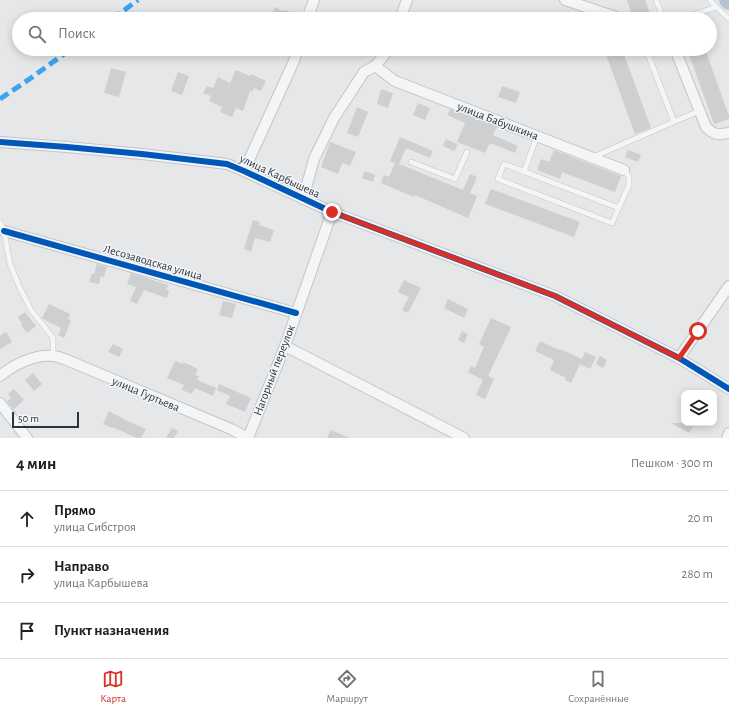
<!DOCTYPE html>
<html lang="ru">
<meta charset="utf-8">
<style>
:root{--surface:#fff;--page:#f2f2f2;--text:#202124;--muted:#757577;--line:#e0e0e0;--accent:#d93025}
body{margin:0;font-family:"Alegreya Sans",sans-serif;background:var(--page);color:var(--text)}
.controls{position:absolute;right:12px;bottom:12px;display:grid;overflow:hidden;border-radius:8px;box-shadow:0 2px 10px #0003}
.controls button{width:36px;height:36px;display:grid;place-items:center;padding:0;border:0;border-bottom:1px solid var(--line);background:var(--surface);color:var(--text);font:20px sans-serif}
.scale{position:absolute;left:12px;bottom:10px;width:67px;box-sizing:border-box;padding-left:4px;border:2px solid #2c3442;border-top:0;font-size:11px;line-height:14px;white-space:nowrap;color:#2c3442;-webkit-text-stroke:3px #f3f5f8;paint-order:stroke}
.stop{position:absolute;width:12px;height:12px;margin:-9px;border:3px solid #d93025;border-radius:50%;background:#fff}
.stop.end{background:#d93025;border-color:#fff;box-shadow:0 1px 4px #0008}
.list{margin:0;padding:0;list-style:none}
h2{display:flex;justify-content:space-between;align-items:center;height:52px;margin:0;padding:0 16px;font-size:17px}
h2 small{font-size:13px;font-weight:400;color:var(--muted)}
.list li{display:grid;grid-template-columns:26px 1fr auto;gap:12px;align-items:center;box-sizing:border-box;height:56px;padding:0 16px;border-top:1px solid var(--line)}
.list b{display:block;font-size:15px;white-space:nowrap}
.list p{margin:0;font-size:13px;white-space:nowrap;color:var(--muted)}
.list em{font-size:13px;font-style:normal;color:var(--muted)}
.icon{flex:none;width:22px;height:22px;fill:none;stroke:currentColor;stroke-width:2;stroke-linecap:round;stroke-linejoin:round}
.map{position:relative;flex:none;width:729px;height:438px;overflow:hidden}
.search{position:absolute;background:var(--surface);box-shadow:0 2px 10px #0003;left:12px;right:12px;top:12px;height:44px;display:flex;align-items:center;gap:10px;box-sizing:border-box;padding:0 14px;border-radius:22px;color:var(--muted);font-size:15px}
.sheet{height:220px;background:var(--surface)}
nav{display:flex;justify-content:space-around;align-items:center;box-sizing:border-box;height:56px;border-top:1px solid var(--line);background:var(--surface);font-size:11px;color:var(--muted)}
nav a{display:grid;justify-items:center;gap:2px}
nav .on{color:var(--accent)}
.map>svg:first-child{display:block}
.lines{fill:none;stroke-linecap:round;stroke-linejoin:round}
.river{stroke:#b5c3d3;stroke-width:16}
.building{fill:#cdcfd1}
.lane-casing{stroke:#c3c5c7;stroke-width:6}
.street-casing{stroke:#c3c5c7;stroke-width:12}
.lane{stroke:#f4f5f6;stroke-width:5}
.street{stroke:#f4f5f6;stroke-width:10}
.quiet{stroke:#3ea3ec;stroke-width:5;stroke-dasharray:10 5;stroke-linecap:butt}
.cycleway-casing{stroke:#f3f5f8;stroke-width:8}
.cycleway{stroke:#0057b8;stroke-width:6}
.route{stroke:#d93025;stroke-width:5}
.labels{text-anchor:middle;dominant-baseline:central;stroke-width:3;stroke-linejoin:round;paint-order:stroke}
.street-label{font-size:12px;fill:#2c3442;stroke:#f3f5f8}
</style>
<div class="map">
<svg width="729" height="438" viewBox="0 0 729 438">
<rect width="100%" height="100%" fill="#e5e7e9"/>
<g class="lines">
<polyline class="river" points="727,0 729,2"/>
</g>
<g class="building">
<polygon points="627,0 645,0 652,19 633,19"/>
<polygon points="275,7 283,11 284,10 291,12 288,19 269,19"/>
<polygon points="604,49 622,49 651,128 635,134"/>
<polygon points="687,49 705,49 729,116 729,119 714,124"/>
<polygon points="111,68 126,72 119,97 104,93"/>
<polygon points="236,70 250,76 251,74 266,81 261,91 254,88 252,92 250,91 243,111 236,108 232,117 220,112 222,107 209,101 211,96 203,93 207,86 213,88 218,77 230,83"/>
<polygon points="178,72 189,76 182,95 171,91"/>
<polygon points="502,86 520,92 516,103 498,97"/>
<polygon points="381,89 393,93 388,108 377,104"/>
<polygon points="418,103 430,108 425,120 413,115"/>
<polygon points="357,107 368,112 358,137 347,133"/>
<polygon points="450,109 497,127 493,135 518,146 515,153 490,143 485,153 457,142 465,123 447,115"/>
<polygon points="400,137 433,151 430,158 406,148 399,164 463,190 470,174 477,177 470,193 477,196 468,218 415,195 414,197 381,183 384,175 389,177 395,163 390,161"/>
<polygon points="446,139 458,145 454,151 443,146"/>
<polygon points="330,142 356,152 350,166 342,163 338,174 321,167"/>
<polygon points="554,150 621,176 615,192 562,172 560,179 537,170 541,159 549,162"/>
<polygon points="628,150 641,155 638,162 625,157"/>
<polygon points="365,171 375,175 373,182 362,178"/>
<polygon points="491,189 580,222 574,237 485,204"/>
<polygon points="253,220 260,222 259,225 274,230 270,242 255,238 251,252 244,249"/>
<polygon points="97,264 107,267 104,277 101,276 99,284 89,282 92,273 94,274"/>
<polygon points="131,273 168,285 166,290 169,291 167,298 144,290 137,304 130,301 136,287 127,284"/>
<polygon points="404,280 421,288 408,313 402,310 409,297 398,292"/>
<polygon points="448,299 468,309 464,318 444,308"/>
<polygon points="223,301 236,304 232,318 219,315"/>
<polygon points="49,304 70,314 68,319 71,320 64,338 58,335 61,328 43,319 42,318"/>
<polygon points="25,312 36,326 27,333 21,325 22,324 18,317"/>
<polygon points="491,318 511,327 488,376 494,379 485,399 476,395 483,380 468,372 471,366 475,368 484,347 479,344"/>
<polygon points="462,331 468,334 464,343 458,340"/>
<polygon points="6,332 12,342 0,349 0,336"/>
<polygon points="540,341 559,350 560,349 582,359 585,352 596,357 590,369 580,364 571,383 565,380 566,378 550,370 554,360 535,351"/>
<polygon points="113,344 123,349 119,357 108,352"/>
<polygon points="600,356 607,360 603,368 596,364"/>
<polygon points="175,361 183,364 183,362 198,369 195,375 199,376 197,380 216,388 213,396 195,388 192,394 182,390 184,385 167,378"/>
<polygon points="33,373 42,384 34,391 25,380"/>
<polygon points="219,384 251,398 245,412 226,404 230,396 217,390"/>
<polygon points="14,389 24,400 14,409 16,412 16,413 7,401 11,398 8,394"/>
<polygon points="109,411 127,421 146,429 141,438 137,438 112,427 112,428 103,424"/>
<polygon points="671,423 695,423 689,433"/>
<polygon points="172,428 178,431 174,438 166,438"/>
<polygon points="331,430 349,438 327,438"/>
</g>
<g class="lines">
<defs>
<g id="lane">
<polyline points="656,0 664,19"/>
<polyline points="710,0 716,7 729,19"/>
<polyline points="681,19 716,7"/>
<polyline points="646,49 674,122"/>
<polyline points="593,157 699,111"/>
<polyline points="411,162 455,179 467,152"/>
<polyline points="524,172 537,136"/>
<polyline points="619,208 504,164 498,179 612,223 629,185 629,177 624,170"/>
<polyline points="0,222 4,231 10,264 19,286 31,310 50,334 53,338 53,356"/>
</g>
<g id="street">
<polyline points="565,0 616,17 617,19"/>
<polyline points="307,19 314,0"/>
<polyline points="400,19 407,0"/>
<path d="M675 49 706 127C714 135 718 135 729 133"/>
<polyline points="375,66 395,81 624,170"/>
<polyline points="0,142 67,147 142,154 227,164 244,171 332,212 555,296 679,358 729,389"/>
<polyline points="244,171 294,61 298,49"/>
<polyline points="303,199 314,159 334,118 364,72 375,66 386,53 388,49"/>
<polyline points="4,231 296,313"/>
<polyline points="285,346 464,438"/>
<polyline points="679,358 729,286"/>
<path d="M0 376C13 365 35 354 52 356 57 356 62 358 67 360L231 429 248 438"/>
<polyline points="0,403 27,438"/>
<polyline points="248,438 285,346 332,212"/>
<polyline points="727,438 729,433"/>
</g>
</defs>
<use href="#lane" class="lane-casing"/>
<use href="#street" class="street-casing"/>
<use href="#lane" class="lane"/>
<use href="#street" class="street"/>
<g class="quiet">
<polyline points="112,19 138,0"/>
<polyline points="0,99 31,78 71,49"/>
</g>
<defs>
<g id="cycleway">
<polyline points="0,142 67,147 142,154 227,164 244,171 332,212 555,296 679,358 729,389"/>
<polyline points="4,231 296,313"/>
</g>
</defs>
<use href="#cycleway" class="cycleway-casing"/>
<use href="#cycleway" class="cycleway"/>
</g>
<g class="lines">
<polyline class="route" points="332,212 555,296 679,358 698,331"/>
</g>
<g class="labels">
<g class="street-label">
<text transform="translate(498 121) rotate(21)">улица Бабушкина</text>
<text transform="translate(280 176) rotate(25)">улица Карбышева</text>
<text transform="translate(153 262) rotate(16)">Лесозаводская улица</text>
<text transform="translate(274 370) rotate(-69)">Нагорный переулок</text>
<text transform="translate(146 394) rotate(23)">улица Гуртьева</text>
</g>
</g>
</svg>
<div class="controls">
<button><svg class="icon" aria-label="layers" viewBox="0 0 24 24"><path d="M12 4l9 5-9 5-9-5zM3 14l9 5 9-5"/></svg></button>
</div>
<div class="scale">50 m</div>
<div class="stop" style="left:698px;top:331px"></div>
<div class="stop end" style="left:332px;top:212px"></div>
<div class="search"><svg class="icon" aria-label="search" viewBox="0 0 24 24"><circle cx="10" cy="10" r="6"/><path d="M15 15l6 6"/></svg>Поиск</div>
</div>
<section class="sheet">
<h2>4 мин<small>Пешком · 300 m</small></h2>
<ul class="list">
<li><svg class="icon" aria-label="ahead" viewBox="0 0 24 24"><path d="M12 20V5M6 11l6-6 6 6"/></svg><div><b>Прямо</b><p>улица Сибстроя</p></div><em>20 m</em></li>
<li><svg class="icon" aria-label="right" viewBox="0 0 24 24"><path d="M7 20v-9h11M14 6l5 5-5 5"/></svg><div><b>Направо</b><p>улица Карбышева</p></div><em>280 m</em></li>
<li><svg class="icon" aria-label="arrive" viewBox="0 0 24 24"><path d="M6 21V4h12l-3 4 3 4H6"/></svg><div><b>Пункт назначения</b></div></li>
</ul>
</section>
<nav>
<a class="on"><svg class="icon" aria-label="map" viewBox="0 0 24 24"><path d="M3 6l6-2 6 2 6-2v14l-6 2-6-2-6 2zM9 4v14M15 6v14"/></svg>Карта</a>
<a><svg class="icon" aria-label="directions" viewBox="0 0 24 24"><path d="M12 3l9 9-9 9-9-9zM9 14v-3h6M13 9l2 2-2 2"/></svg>Маршрут</a>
<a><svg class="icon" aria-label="saved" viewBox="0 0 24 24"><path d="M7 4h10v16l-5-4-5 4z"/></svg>Сохранённые</a>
</nav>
